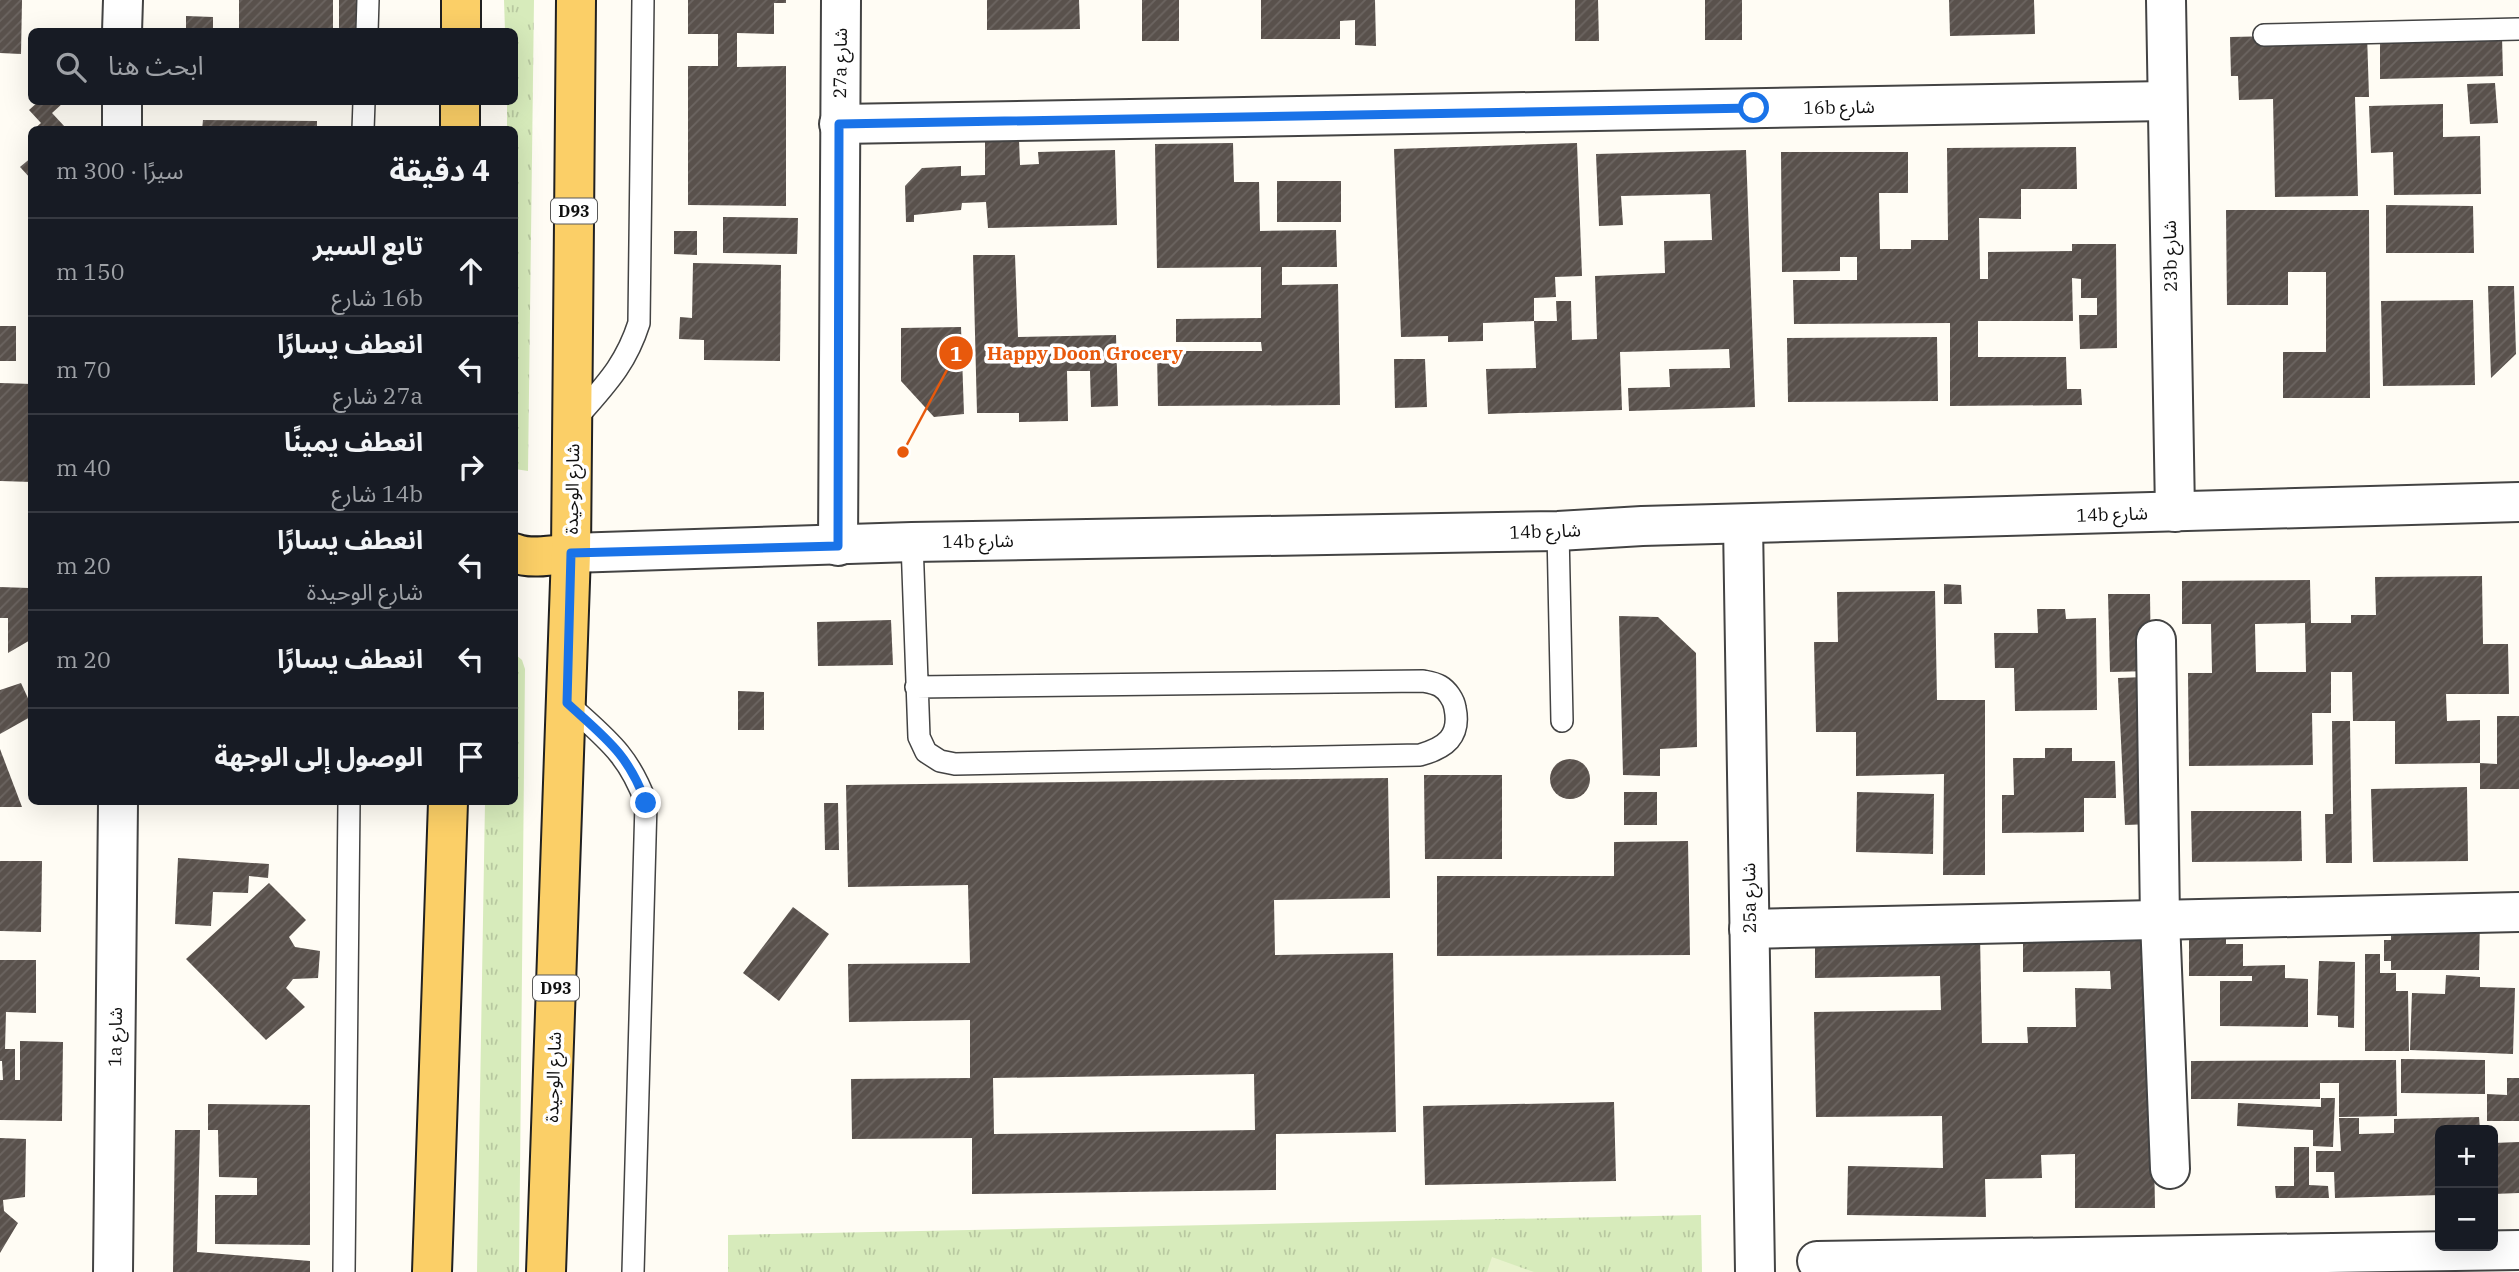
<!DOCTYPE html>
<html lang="ar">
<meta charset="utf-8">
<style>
:root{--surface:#171b24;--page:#242831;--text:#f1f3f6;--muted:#9ea1a6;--line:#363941}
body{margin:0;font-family:"IBM Plex Serif","Noto Sans Arabic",serif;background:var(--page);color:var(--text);direction:rtl}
.controls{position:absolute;right:21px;bottom:21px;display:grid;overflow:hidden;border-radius:10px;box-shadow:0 7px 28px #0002}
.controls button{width:63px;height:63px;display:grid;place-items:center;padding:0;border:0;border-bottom:2px solid var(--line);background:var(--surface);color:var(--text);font:35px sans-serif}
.stop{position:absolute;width:21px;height:21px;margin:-16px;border:5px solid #1a73e8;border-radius:50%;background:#fff}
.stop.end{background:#1a73e8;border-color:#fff;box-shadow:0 2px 7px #0008}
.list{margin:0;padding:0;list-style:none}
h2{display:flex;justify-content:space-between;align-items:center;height:91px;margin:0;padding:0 28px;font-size:30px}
h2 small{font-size:23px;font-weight:400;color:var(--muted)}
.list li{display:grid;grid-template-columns:46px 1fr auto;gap:21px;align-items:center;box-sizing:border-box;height:98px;padding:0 28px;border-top:2px solid var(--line)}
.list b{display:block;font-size:26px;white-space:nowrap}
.list p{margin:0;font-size:23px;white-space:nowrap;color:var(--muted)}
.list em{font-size:23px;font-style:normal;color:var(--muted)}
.icon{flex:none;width:38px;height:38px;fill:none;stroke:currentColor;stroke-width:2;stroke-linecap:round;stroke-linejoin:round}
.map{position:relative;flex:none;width:2519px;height:1272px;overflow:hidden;direction:ltr}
.search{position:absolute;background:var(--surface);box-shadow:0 7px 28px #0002;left:28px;top:28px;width:490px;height:77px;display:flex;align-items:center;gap:18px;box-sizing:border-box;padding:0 24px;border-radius:10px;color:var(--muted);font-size:26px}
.panel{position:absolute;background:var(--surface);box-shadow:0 7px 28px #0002;left:28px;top:126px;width:490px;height:679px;border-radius:10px;direction:rtl}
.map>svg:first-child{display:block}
.grass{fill:url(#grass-tufts)}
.pitch{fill:#e8f2cd}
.building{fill:url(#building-hatch);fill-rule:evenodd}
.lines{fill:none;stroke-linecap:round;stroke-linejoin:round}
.lane-casing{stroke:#434343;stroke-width:24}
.street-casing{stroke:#434343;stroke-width:42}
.primary-casing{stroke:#212121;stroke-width:42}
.lane{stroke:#fff;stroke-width:21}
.street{stroke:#fff;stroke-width:38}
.primary{stroke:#fbcf67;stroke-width:38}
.route{stroke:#1a73e8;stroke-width:9}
.labels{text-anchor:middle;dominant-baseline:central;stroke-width:7;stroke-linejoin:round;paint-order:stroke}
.shield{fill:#fff;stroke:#585858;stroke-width:2}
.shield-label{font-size:16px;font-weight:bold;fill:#101010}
.street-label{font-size:18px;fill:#101010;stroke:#fff}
.leader{fill:none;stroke:#e8590c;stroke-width:2.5}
.callout-dot{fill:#e8590c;stroke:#fff;stroke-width:2.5}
.mark-label{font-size:21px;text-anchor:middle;font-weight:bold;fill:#fff}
.callout-label{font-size:19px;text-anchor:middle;font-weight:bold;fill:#e8590c;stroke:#fff;stroke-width:7;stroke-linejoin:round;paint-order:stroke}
</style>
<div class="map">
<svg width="2519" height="1272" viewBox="0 0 2519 1272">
<defs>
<pattern id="grass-tufts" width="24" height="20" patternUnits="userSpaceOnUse" patternTransform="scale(1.75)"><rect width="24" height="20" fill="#d7ebbb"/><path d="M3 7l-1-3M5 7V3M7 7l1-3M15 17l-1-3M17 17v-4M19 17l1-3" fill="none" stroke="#b8c8a0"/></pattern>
<pattern id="building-hatch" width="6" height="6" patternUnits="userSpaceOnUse" patternTransform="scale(1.75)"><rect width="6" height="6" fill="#59514c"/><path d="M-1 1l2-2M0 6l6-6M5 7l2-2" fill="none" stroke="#6c6561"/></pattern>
</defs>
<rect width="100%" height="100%" fill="#fffcf4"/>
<g class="grass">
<polygon points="504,0 534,0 528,471 515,469 514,130 507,129 507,102 514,102 514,32 505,31"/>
<polygon points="515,654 522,660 525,669 519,1272 477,1272 485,802 514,802"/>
<polygon points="1701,1215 1702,1272 728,1272 728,1235"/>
</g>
<polygon class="pitch" points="1492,1257 1534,1272 1487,1272"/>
<g class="building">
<polygon points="0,0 22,0 21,54 0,53"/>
<rect x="239" y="0" width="94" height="32"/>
<rect x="339" y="0" width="24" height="32"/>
<polygon points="688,0 786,0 786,3 774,3 774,34 737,33 737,67 786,66 786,206 688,205 688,66 718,66 718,34 688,34"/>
<polygon points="987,0 1079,0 1080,29 987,30"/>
<rect x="1142" y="0" width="37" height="41"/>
<polygon points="1261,0 1375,0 1376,46 1355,45 1355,20 1340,21 1340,39 1261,39"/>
<polygon points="1575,0 1598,0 1599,41 1575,41"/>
<rect x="1705" y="0" width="37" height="40"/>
<polygon points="1949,0 2034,0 2035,34 1950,36"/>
<polygon points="186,16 213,17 213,32 186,32"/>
<polygon points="2367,34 2369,97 2355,97 2358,196 2275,197 2273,99 2239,100 2238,76 2231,76 2230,37"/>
<polygon points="2502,36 2503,76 2380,79 2380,38"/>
<polygon points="2495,83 2498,123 2470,124 2467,84"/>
<polygon points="38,102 62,102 63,103 52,113 65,127 63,130 33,130 41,123 29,110"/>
<polygon points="2443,104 2443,137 2480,136 2481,194 2394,195 2393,152 2371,153 2369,106"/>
<polygon points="203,120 317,121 317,130 202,130"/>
<polygon points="1019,140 1020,165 1039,164 1038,152 1115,150 1117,225 988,228 986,202 962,203 961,210 914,215 914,222 906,222 905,186 922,168 961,166 961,176 985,175 985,141"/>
<polygon points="1233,143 1234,182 1259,182 1260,231 1336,230 1337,267 1282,267 1282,285 1338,284 1340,405 1158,406 1157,351 1262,351 1261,342 1176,342 1176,319 1261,318 1261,267 1157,268 1155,144"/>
<polygon points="1577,143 1582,276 1555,277 1556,297 1534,298 1534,321 1557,321 1556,301 1571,301 1572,340 1597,339 1595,276 1665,273 1664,241 1712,240 1710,194 1621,196 1623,225 1599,226 1596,154 1746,150 1755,407 1629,411 1628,388 1670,387 1669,369 1730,368 1729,349 1620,352 1622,410 1488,414 1486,369 1536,368 1534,321 1483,323 1483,341 1448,342 1448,336 1401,337 1394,149"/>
<polygon points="2076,147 2077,189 2021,189 2021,219 1979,218 1980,279 1988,279 1988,252 2072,251 2072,244 2116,244 2117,348 2080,349 2079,315 2097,315 2097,298 2081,298 2081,279 2072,278 2073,321 1978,321 1978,357 2066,357 2067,389 2081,389 2082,405 1950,406 1950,323 1794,324 1793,280 1857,280 1857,257 1840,257 1840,271 1782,272 1781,152 1908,152 1908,193 1879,193 1880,249 1911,249 1911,240 1948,240 1947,148"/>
<polygon points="32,157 32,180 20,167"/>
<rect x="1277" y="181" width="64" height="41"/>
<polygon points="2386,205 2473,206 2474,253 2386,253"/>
<polygon points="2226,210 2369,210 2370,398 2283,398 2283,352 2326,352 2326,272 2288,272 2288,305 2227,305"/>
<polygon points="723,217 798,218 797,254 723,253"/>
<polygon points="674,231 697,231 697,255 674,254"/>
<polygon points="973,255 1015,255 1018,337 1116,335 1118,406 1091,407 1090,371 1067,371 1068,421 1019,422 1019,413 977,413"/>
<polygon points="693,263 781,265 780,361 704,360 704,340 679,339 680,317 692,318"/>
<polygon points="2488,286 2514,286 2516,354 2491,378"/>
<polygon points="2473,300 2475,385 2383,386 2381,301"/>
<rect x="0" y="326" width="16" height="35"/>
<polygon points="961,327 964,414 934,417 901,381 901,328"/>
<polygon points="1937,337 1938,401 1788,402 1787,338"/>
<polygon points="1394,359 1425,359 1427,407 1395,408"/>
<polygon points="0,383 32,384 32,482 0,481"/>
<path d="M2482 576 2483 644H2508L2509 694H2446L2447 721 2480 720V763L2395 764V721H2353L2352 672H2331V713H2312L2313 765 2189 766 2188 673H2212L2211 624H2182V581L2310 580 2311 623H2351V615H2376L2375 577ZM2305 623 2306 672H2256L2255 624Z"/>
<polygon points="1944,584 1961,585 1962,604 1944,604"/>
<polygon points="0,587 29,588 32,602 32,639 8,653 8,618 0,618"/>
<polygon points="1935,591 1937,700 1985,700 1985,875 1943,875 1944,774 1856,776 1856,732 1816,732 1814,642 1838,642 1837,592"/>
<polygon points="2108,594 2150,594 2151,671 2110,672"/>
<polygon points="2037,609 2065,609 2066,619 2096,618 2097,710 2015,711 2014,668 1995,668 1994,633 2038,633"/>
<polygon points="1619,616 1658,617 1696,653 1697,747 1660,749 1660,776 1623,775"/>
<polygon points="891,620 893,665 818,666 817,622"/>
<polygon points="2146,677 2153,824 2125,825 2118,678"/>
<polygon points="21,683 32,707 32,716 0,734 0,690"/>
<polygon points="738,691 764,692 764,730 738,730"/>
<polygon points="2497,716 2519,716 2519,789 2480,789 2480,763 2497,764"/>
<polygon points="2332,721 2350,721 2352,863 2326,863 2325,814 2333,814"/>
<polygon points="2045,748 2072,748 2072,761 2115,761 2116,798 2084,798 2084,832 2002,833 2002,795 2014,795 2013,758 2045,758"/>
<polygon points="0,749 22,807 0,807"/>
<circle cx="1570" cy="779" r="20"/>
<polygon points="1424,775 1502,775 1502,859 1425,859"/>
<path d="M1388 778 1390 898 1274 900 1275 955 1393 953 1396 1132 1276 1134V1190L972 1194V1138L852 1139 851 1079 970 1078V1020L849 1022 848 964 970 963 968 885 848 887 846 785ZM1254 1074 1255 1130 994 1134 993 1078Z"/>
<polygon points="2467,787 2468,861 2373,862 2371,789"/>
<rect x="1624" y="792" width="33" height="33"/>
<polygon points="1857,792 1934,794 1933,854 1856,852"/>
<polygon points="824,803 838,803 839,850 825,850"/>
<polygon points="2191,811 2301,811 2302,861 2192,862"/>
<polygon points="1688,841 1690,955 1437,956 1437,876 1614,876 1614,842"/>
<polygon points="178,858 269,864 268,878 249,876 248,893 213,892 211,926 175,924"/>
<polygon points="0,861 42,861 41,932 0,931"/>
<polygon points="269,883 306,920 289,937 295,947 320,951 318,978 293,979 286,988 305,1007 266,1040 186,959"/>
<polygon points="793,907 829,934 779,1001 743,973"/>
<polygon points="2391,918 2480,918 2479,970 2391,970 2391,961 2384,961 2384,940 2391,940"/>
<polygon points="2189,920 2226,920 2226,944 2243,944 2243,966 2285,965 2285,978 2308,979 2308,1027 2220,1026 2220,981 2252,981 2252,976 2189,976"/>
<polygon points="2150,929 2155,1208 2075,1208 2075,1154 2041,1155 2042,1178 1985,1179 1986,1217 1847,1215 1848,1166 1943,1168 1942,1116 1816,1117 1814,1012 1941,1010 1940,976 1815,978 1815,936 1980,935 1982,1043 2028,1043 2027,1027 2076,1027 2075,988 2111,989 2110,971 2023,972 2023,931"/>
<polygon points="2365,954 2380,954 2380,973 2396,973 2396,991 2408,991 2409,1051 2365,1051"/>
<polygon points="0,960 36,960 36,1013 6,1012 5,1049 15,1049 15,1080 20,1080 20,1041 63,1042 62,1121 0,1120 0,1080 3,1080 2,1061 0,1061"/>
<polygon points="2319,961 2355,962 2354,1028 2338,1027 2338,1016 2317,1015"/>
<polygon points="2446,975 2480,977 2480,987 2515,988 2513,1054 2410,1050 2412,993 2445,994"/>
<polygon points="2401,1059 2485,1060 2485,1094 2401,1093"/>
<polygon points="2396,1060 2397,1116 2339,1117 2339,1083 2320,1083 2320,1099 2191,1099 2191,1061"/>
<polygon points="2507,1078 2519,1078 2519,1121 2487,1121 2487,1094 2507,1095"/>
<polygon points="2321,1098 2335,1098 2333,1147 2313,1146 2313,1130 2237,1126 2238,1103 2321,1107"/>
<polygon points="1614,1102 1616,1181 1425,1185 1423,1106"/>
<polygon points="208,1104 310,1105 310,1245 215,1244 215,1195 257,1195 257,1178 219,1177 218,1130 208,1130"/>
<polygon points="2479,1117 2480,1130 2440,1130 2440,1195 2335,1198 2334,1172 2316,1172 2316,1151 2341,1151 2339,1118 2359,1118 2359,1134 2394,1133 2394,1119"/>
<polygon points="175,1130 200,1130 197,1252 310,1261 310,1272 173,1272"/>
<polygon points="0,1138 26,1139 25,1197 3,1200 4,1211 18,1223 0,1253"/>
<polygon points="2519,1142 2519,1193 2493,1194 2493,1143"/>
<polygon points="2294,1147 2309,1147 2309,1185 2328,1186 2329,1198 2276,1198 2275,1186 2294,1186"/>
</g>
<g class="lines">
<defs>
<g id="lane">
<polyline points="367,32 368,0"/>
<polyline points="2264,35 2519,29"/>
<polyline points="363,130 364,102"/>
<path d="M574 421C603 387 625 367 639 323L643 0"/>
<polyline points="1558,531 1562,721"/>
<path d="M912 542 919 737 926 752 940 761 955 764 1420 755C1445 748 1461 737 1455 708 1454 700 1447 690 1440 686 1435 683 1428 682 1423 681L916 687"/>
<path d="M567 703C605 738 628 753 646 803L633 1272"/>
<polyline points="344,1272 349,802"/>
</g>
<g id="street">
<polyline points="2166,0 2175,512"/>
<polyline points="122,32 123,0"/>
<polyline points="839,124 2167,101"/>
<polyline points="122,130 122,102"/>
<polyline points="1743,524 1755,1272"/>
<polyline points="838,546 841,0"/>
<polyline points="571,553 912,542 1558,531 1642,526 2519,502"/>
<polyline points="2156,640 2160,920 2170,1169"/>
<polyline points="1749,929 2519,912"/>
<polyline points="1817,1261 2519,1250"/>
<polyline points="113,1272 118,802"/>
</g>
<g id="primary">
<polyline points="461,32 461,0"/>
<polyline points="460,130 460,102"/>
<path d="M514 553C531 560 554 555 571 553"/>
<polyline points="432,1272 448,802"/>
<polyline points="546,1272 571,553 576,0"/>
</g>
</defs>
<use href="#lane" class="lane-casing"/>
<use href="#street" class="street-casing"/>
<use href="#primary" class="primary-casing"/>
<use href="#lane" class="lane"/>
<use href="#street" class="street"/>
<use href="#primary" class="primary"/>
</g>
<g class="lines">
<path class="route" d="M646 803C628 753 605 738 567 703L571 553 838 546 839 124 1754 108"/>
</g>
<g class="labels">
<g class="shield">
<rect x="551" y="198.5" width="46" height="25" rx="5"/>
<rect x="533" y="975.5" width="46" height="25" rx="5"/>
</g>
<g class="shield-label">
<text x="574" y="211">D93</text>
<text x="556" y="988">D93</text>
</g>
<g class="street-label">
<text transform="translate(840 63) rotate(-89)">27a شارع</text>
<text transform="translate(1839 107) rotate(-1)">16b شارع</text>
<text transform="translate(2170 256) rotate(-91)">23b شارع</text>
<text transform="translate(572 489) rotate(-89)">شارع الوحيدة</text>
<text transform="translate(2112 514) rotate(-2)">14b شارع</text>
<text transform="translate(1545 531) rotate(-2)">14b شارع</text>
<text transform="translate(978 541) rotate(-1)">14b شارع</text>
<text transform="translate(1749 898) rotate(-91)">25a شارع</text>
<text transform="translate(115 1037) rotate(-89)">1a شارع</text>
<text transform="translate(553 1077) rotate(-88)">شارع الوحيدة</text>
</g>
</g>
<path class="leader" d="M903 452L956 353"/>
<g class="callout-dot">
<circle cx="903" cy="452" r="7"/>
<circle cx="956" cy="353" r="18"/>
</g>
<g class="mark-label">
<text x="956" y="361">1</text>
</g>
<g class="callout-label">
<text x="1085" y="360">Happy Doon Grocery</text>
</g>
</svg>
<div class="controls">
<button>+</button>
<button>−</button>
</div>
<div class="stop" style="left:1754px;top:108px"></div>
<div class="stop end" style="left:646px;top:803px"></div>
<div class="search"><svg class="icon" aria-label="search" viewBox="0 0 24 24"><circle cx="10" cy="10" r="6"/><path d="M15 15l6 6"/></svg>ابحث هنا</div>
<section class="panel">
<h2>4 دقيقة<small>سيرًا · 300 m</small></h2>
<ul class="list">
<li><svg class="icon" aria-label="ahead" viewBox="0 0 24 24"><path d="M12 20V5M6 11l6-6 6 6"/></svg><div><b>تابع السير</b><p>16b شارع</p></div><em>150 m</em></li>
<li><svg class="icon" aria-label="left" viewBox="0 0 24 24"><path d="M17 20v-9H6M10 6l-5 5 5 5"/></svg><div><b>انعطف يسارًا</b><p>27a شارع</p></div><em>70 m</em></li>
<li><svg class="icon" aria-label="right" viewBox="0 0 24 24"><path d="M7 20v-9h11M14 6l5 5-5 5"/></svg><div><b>انعطف يمينًا</b><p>14b شارع</p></div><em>40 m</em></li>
<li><svg class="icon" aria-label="left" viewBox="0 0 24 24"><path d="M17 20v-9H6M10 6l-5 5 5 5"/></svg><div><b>انعطف يسارًا</b><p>شارع الوحيدة</p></div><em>20 m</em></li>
<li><svg class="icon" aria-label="left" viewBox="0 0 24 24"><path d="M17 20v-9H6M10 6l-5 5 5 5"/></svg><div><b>انعطف يسارًا</b></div><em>20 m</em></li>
<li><svg class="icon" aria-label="arrive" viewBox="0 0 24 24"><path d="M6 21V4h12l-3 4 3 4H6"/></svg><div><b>الوصول إلى الوجهة</b></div></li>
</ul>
</section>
</div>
